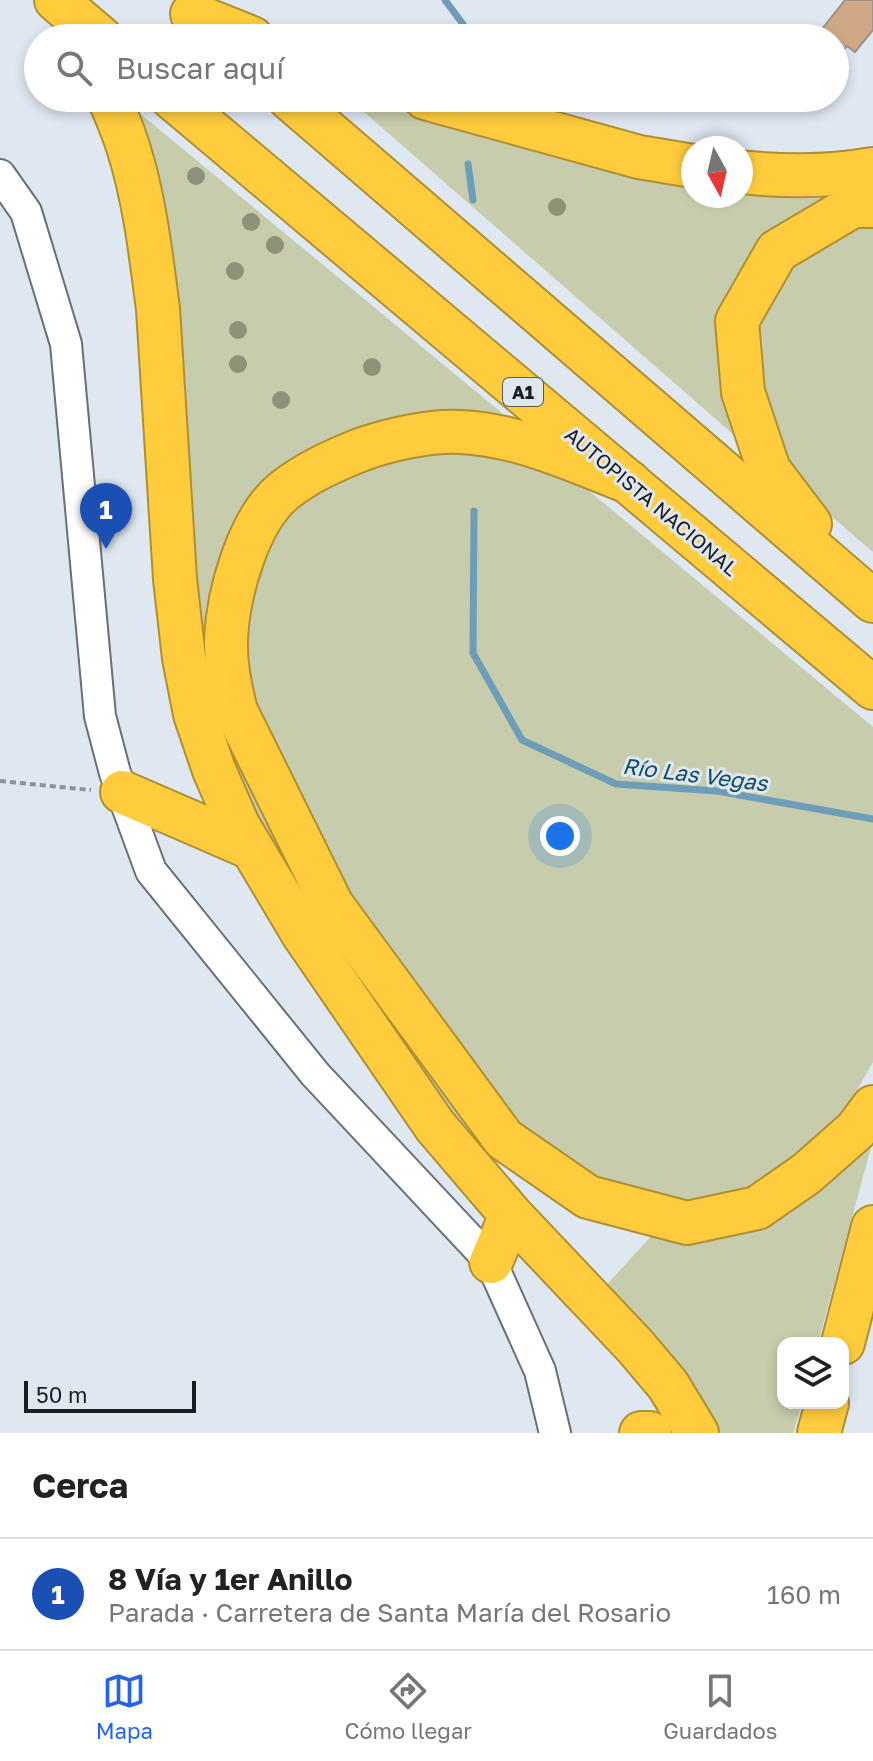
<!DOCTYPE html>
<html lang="es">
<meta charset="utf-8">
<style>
:root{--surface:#fff;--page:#f2f2f2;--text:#222;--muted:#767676;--line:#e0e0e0;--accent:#2563eb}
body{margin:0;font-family:"Golos Text",sans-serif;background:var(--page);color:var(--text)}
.controls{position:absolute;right:24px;bottom:24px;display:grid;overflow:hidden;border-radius:16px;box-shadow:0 4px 12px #0003}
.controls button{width:72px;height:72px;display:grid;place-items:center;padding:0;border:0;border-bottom:2px solid var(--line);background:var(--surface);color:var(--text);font:40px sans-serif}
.compass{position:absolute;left:681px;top:136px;width:72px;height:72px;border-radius:50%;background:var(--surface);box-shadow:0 4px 12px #0003;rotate:172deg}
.scale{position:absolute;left:24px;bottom:20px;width:172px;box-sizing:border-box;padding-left:8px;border:4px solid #1b1e21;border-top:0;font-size:22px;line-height:28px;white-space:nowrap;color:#1b1e21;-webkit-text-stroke:6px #dfe7f0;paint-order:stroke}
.you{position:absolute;left:560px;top:836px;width:28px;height:28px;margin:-20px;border:6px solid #fff;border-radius:50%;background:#1a73e8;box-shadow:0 0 0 12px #1a73e833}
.badge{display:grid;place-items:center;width:52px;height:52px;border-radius:50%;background:var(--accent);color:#fff;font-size:26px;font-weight:700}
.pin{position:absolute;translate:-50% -66px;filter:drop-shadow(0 2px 4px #0008)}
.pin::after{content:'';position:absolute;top:42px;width:28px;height:24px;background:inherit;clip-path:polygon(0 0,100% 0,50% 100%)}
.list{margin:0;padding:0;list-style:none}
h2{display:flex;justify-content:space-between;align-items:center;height:104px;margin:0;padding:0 32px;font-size:34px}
h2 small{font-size:26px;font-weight:400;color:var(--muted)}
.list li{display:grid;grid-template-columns:52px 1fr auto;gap:24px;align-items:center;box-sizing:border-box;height:112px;padding:0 32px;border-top:2px solid var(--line)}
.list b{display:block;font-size:30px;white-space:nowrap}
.list p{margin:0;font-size:26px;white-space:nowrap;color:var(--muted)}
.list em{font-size:26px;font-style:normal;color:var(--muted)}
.icon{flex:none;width:44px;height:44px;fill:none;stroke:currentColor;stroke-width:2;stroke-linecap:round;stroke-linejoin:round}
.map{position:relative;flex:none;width:873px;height:1433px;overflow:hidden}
.search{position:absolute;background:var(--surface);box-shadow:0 4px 12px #0003;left:24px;right:24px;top:24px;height:88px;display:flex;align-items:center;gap:20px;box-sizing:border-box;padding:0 28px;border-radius:44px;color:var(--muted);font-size:30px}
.sheet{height:216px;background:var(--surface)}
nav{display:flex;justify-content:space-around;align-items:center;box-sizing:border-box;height:112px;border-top:2px solid var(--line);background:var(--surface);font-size:22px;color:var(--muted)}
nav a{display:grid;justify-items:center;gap:4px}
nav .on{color:var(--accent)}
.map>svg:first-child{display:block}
.green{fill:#c7ccac}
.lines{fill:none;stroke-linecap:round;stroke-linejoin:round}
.stream{stroke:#6e9db8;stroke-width:7}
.building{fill:#cfa986;stroke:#9c938b;stroke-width:2}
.minor-casing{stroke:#686f77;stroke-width:34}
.highway-casing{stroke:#af8f33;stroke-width:46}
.path{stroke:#8c9298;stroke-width:4;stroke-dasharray:6 4;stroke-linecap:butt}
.minor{stroke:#fff;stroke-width:30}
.highway{stroke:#fecc3d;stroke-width:42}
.tree{fill:#8c9379}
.labels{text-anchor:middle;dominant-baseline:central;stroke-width:6;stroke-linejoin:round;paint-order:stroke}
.shield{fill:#dfe7f0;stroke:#565a5f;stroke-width:2}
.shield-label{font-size:18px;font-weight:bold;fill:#1b1e21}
.street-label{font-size:20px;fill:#1b1e21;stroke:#dfe7f0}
.water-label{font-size:22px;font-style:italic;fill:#0e4c68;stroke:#dfe7f0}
</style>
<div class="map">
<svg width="873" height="1433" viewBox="0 0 873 1433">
<rect width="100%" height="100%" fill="#dfe7f0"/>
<g class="green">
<polygon points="348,98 370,98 693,177 693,196 741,196 741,181 873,189 766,249 742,442"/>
<polygon points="125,101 514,423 297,461 211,639 507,1187 373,1018 219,755"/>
<polygon points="873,220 873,552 809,497 777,457 754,377 758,320 779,275 812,244"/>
<polygon points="459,444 570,475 873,727 873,1062 841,1118 791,1167 739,1194 690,1203 572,1171 512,1126 346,889 244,704 245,637 261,549 298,496 383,455"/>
<polygon points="873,1140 818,1343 783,1343 783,1403 802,1403 793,1433 720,1433 698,1394 653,1341 601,1291 654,1233 749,1225 812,1196"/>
</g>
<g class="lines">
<g class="stream">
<polyline points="445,0 468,31"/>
<polyline points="468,164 473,200"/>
<polyline points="474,511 473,653 522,740 616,784 717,791 873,819"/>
</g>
</g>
<polygon class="building" points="845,0 873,0 873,30 855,52 847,46 835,60 835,38 815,38"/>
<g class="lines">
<defs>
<polyline id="minor" points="0,175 26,212 66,344 100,716 115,773 151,871 315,1074 491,1262 540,1371 555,1433"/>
<g id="highway">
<polyline points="56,0 101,38"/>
<polyline points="192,14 252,38"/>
<path d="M109 98C116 115 124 133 129 150 145 201 151 256 158 309L175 579 184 658 195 714 214 770 238 825 303 934 435 1126 511 1215 635 1346 668 1385 697 1433"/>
<polyline points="172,98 873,688"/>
<polyline points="289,98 873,601"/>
<polyline points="425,98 639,157 693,166"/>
<path d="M741 172C786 177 829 177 873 169"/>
<path d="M629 482C575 461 520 435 461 432 430 430 388 440 360 450 333 461 308 472 285 490 248 519 228 594 226 639 225 664 230 687 236 711L332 905 504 1139 588 1197 687 1223 757 1208 806 1174 856 1130 873 1107"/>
<polyline points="810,524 769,470 743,392 737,321 777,251 853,206 873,206"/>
<polyline points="122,792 251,848"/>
<polyline points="491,1262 511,1215"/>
<polyline points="843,1343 873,1227"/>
<polyline points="641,1433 650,1433"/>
<polyline points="819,1433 827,1403"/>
</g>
</defs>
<use href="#minor" class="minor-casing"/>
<use href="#highway" class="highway-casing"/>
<polyline class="path" points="0,781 91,790"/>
<use href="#minor" class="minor"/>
<use href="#highway" class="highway"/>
</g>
<g class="tree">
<circle cx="196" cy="176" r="9"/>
<circle cx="557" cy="207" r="9"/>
<circle cx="251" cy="222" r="9"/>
<circle cx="275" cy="245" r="9"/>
<circle cx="235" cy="271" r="9"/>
<circle cx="238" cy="330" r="9"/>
<circle cx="238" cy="364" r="9"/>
<circle cx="372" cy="367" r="9"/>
<circle cx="281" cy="400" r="9"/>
</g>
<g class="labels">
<rect class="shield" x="503" y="378" width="40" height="28" rx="6"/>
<g class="shield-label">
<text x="523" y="392">A1</text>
</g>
<g class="street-label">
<text transform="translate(652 501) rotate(40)">AUTOPISTA NACIONAL</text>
</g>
<g class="water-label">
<text transform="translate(695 774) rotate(7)">Río Las Vegas</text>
</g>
</g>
</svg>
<div class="controls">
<button><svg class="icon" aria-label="layers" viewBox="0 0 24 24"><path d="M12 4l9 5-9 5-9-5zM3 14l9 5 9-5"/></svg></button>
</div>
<svg class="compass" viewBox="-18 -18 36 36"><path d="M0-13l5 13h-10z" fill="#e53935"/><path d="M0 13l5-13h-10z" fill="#767676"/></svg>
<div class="scale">50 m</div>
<div class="you"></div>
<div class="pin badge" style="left:106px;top:549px;background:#1a4fb4">1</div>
<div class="search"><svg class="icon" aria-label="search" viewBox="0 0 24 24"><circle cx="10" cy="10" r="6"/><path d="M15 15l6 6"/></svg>Buscar aquí</div>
</div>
<section class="sheet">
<h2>Cerca<small></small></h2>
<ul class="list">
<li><span class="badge" style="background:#1a4fb4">1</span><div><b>8 Vía y 1er Anillo</b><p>Parada · Carretera de Santa María del Rosario</p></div><em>160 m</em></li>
</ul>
</section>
<nav>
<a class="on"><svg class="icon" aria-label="map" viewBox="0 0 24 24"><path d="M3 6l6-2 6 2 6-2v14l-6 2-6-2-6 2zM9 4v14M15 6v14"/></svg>Mapa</a>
<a><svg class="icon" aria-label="directions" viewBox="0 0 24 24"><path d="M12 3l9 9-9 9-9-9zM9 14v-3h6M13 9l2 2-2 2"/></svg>Cómo llegar</a>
<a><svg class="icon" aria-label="saved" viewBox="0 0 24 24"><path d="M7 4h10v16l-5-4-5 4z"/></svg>Guardados</a>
</nav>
